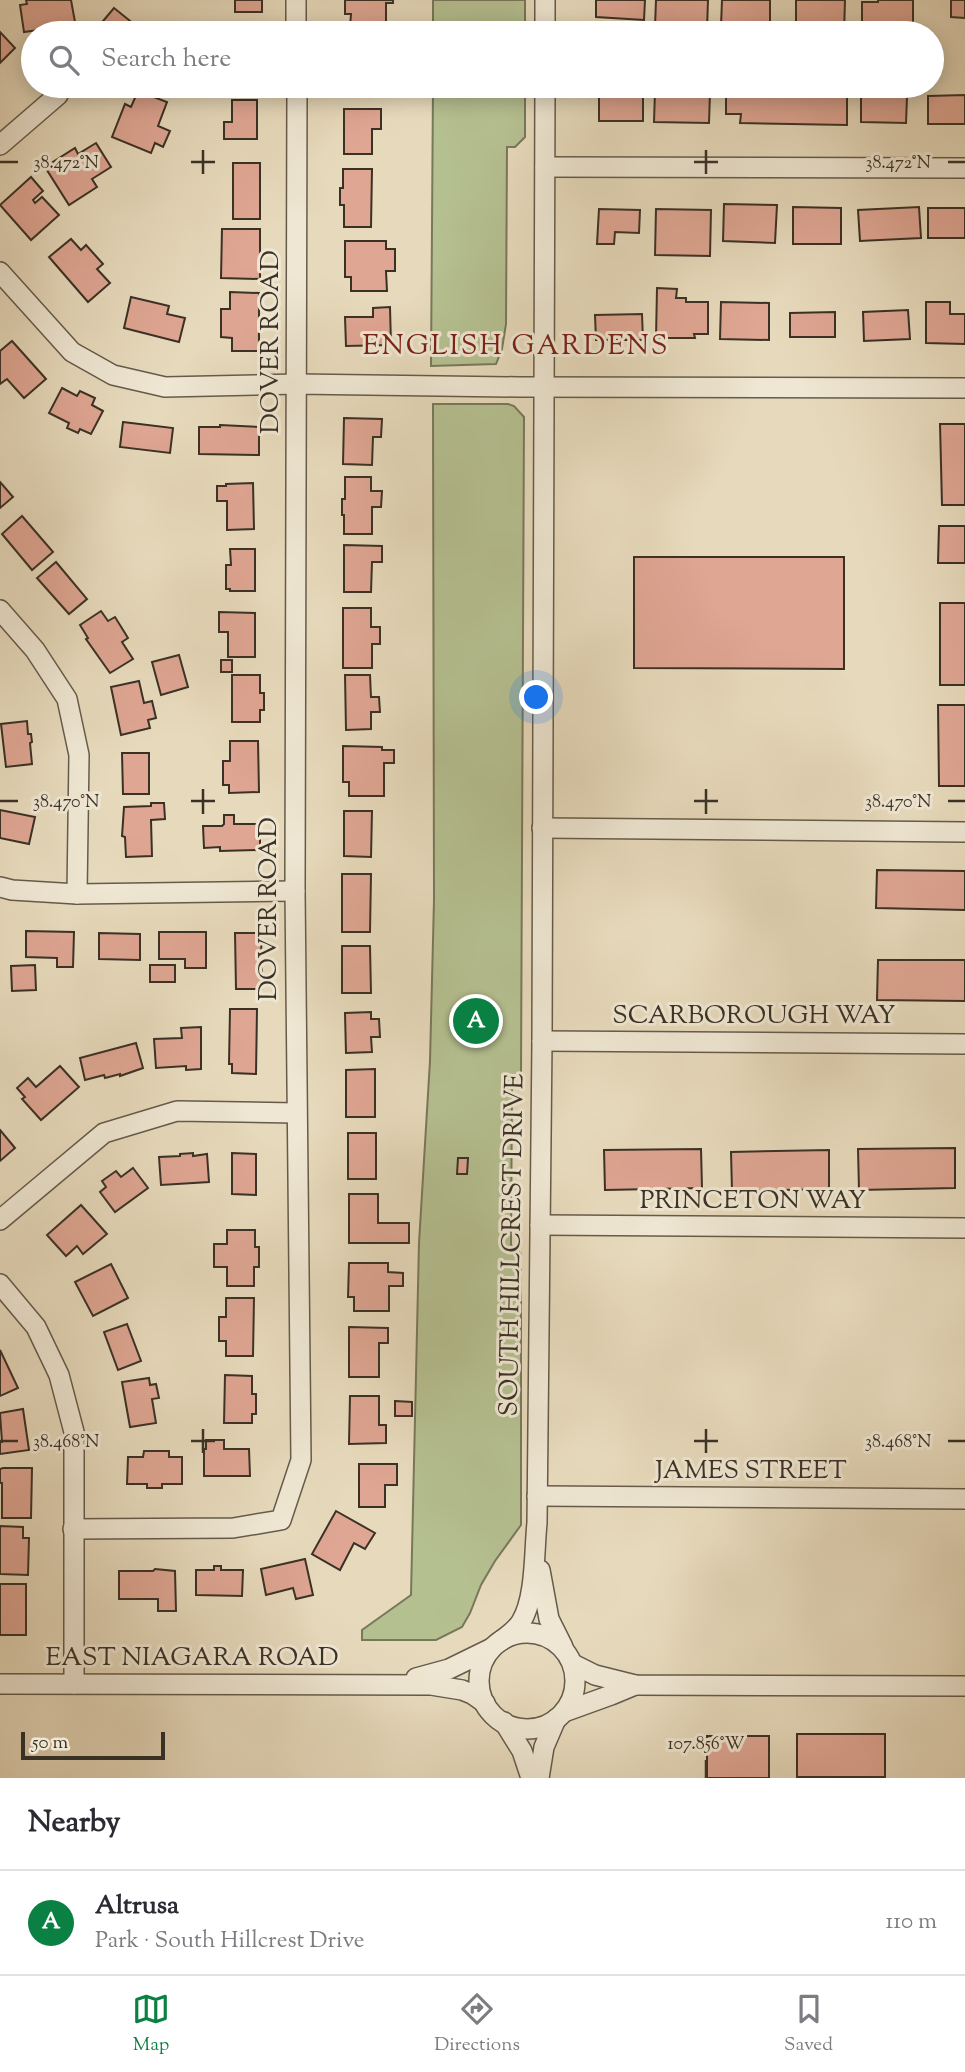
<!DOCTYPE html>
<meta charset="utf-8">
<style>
:root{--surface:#fff;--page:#f7f7f7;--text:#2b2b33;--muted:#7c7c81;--line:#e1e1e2;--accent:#0b8043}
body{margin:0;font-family:"Sorts Mill Goudy",serif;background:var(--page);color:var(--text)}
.scale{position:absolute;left:21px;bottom:18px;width:144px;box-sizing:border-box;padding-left:7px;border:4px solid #3a3125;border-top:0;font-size:19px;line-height:24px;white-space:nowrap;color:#3a3125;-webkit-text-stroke:5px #efe7d3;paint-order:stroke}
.you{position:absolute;left:537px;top:698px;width:24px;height:24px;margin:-18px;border:5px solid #fff;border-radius:50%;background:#1a73e8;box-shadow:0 0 0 10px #1a73e833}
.badge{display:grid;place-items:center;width:46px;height:46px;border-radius:50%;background:var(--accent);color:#fff;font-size:23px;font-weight:700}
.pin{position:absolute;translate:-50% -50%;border:4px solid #fff;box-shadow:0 2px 7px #0006}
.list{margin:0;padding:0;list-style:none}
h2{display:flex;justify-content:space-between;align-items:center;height:91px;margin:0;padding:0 28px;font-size:30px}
h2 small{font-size:23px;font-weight:400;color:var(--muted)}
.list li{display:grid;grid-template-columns:46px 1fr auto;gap:21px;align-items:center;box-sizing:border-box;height:105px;padding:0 28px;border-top:2px solid var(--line)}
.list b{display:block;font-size:26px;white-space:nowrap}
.list p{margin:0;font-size:23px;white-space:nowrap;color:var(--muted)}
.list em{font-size:23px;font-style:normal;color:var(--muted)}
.icon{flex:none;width:38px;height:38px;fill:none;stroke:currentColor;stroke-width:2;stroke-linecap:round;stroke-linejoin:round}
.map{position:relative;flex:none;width:965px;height:1778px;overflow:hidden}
.search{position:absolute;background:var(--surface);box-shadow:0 4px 18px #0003;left:21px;right:21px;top:21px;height:77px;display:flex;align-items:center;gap:18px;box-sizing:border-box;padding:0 24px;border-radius:38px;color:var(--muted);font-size:26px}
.sheet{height:196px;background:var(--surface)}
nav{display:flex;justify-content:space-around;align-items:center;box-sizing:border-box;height:98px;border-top:2px solid var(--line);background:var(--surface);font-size:19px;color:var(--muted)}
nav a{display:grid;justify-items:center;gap:4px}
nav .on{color:var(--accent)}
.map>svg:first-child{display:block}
.green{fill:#b5c091;stroke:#78785b;stroke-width:2}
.building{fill:#dfa693;stroke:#3a3125;stroke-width:2}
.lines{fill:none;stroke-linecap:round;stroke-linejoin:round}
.minor-casing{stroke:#655b4b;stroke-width:22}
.minor{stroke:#efe7d3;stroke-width:19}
.ticks{fill:none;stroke:#3a3125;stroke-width:2.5}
.labels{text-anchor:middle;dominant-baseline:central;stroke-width:6;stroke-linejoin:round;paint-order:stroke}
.street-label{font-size:26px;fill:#3a3125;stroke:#efe7d3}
.neighbourhood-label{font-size:28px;letter-spacing:2px;fill:#7a1f14;stroke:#efe7d3}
.ticks-label{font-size:18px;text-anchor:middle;fill:#3a3125;stroke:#efe7d3;stroke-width:6;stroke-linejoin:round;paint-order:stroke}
</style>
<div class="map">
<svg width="965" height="1778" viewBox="0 0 965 1778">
<rect width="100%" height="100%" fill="#e7dabc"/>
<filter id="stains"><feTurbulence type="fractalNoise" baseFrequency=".00286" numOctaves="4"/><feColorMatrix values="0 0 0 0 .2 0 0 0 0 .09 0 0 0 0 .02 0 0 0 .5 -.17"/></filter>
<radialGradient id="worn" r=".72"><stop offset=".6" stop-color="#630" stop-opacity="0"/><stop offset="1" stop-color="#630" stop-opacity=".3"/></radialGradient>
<g class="green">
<rect x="433" y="0" width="92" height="33"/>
<polygon points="433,86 525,86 525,137 515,147 507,147 506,324 502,349 496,364 431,366"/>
<polygon points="433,404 508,404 514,406 524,417 521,1074 512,1083 511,1245 521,1254 521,1525 495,1561 481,1585 470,1613 462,1627 436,1640 362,1640 362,1630 411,1595 419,1243 430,1061 434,900"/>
</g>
<g class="building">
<polygon points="26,0 71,0 75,22 58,25 58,30 39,33 38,30 24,32 20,5 27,4"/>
<rect x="235" y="0" width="27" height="12"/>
<polygon points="345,0 393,0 393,3 386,3 386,27 350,27 351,14 345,14"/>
<polygon points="596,0 645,0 644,20 596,17"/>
<polygon points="656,0 708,0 707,29 655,27"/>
<polygon points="722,0 770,0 770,28 721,26"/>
<polygon points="796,0 845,0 844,33 825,33 825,26 796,25"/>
<polygon points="878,0 913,0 913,33 862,33 862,2 878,2"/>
<polygon points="951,0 965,0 965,18 951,17"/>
<polygon points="114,8 145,33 93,33"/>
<polygon points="0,32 15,48 0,63"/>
<rect x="343" y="86" width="39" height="11"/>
<polygon points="726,86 830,87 847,96 847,125 740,123 741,114 726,114"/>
<rect x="599" y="90" width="44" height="31"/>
<polygon points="138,91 167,102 158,126 170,131 163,147 155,143 151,153 112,137 125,104 131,107"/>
<polygon points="655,91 710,93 709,123 654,122"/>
<polygon points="965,95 965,124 928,124 928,96"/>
<polygon points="861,96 907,97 906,123 861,122"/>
<polygon points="232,100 257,100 257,139 224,139 224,122 232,122"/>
<polygon points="344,109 381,109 381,129 372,129 372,154 344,154"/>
<polygon points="96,143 111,167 92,179 97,187 69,205 45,167 75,148 78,154"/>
<rect x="233" y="163" width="27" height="56"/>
<polygon points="343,169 372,169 371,227 344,227 344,205 340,205 340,188 343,188"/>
<polygon points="31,177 43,191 33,200 35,203 42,197 59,215 31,240 0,205"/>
<polygon points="724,204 777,205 775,243 723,241"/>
<polygon points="793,207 841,208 841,244 793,244"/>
<polygon points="919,207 921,238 860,241 858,210"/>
<rect x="928" y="208" width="37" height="30"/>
<polygon points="599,209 640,210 639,233 615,232 614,244 597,244"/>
<polygon points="656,209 711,210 710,256 655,255"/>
<polygon points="222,229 260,229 260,279 221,278"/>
<polygon points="71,239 81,250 86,245 103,264 97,269 110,283 88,302 49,257"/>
<polygon points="345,241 386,241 386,249 395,249 395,271 386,271 387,291 351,291 351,277 345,277"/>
<polygon points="657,288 677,289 676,298 686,298 686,302 708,302 708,334 694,334 695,338 656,338"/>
<polygon points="230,292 259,293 259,351 232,351 232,338 221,337 221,309 230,309"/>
<polygon points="131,297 169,306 167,314 185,318 179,342 124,328"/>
<polygon points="721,302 769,303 769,340 720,339"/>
<polygon points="926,302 950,302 950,314 965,314 965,344 926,343"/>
<polygon points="390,307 391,345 346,346 345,317 373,317 373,308"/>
<polygon points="908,310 910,339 864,341 863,312"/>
<polygon points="835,312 835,337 790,337 790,313"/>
<polygon points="642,314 643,340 596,340 595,315"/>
<polygon points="12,341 46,379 24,398 7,379 0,384 0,351"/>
<polygon points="62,388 77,396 80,391 95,398 92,405 103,411 91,434 80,429 78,433 67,428 69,423 49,413"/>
<polygon points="344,418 382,419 381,437 373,437 372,465 343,464"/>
<polygon points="123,422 173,428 170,453 120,447"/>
<polygon points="940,424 965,424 965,505 942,505"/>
<polygon points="220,425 259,427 259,455 199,454 199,427 220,427"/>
<polygon points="345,477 371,477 371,491 382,491 381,507 372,507 372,534 344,534 344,515 342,515 342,499 345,499"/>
<polygon points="0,482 13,497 0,508"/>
<polygon points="253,483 254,529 227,530 227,501 217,501 217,486 226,486 226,484"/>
<polygon points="22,516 53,552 32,570 2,534"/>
<polygon points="939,526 965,526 965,563 938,563"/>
<polygon points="344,545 382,546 382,562 372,562 371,592 344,592"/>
<polygon points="230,549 255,549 255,591 230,591 230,589 226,589 226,565 231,565"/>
<polygon points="634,557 844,557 844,669 634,668"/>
<polygon points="56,562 87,599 69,614 37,578"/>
<rect x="940" y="603" width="25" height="82"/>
<polygon points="343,608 371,608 371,627 380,627 380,644 372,644 372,668 343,668"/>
<polygon points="101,611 108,621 115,617 128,638 122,642 133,659 110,673 86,639 88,638 80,625"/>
<polygon points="219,612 255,613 255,657 228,657 228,632 219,632"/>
<polygon points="179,655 188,687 161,695 152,662"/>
<rect x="221" y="660" width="11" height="12"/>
<polygon points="232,675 260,675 260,693 264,693 264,710 260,710 260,722 232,722"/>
<polygon points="345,675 370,675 371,697 379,697 380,712 371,712 371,729 346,730"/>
<polygon points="139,681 144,703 152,701 156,718 148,720 150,728 121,735 111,687"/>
<polygon points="938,705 965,705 965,786 939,786"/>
<polygon points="27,721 28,734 31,734 32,742 30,743 32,764 6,767 1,724"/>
<polygon points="230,741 258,741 259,792 229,793 229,785 223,785 223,761 230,761"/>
<polygon points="343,746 382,747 382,750 394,750 394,763 384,763 384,796 349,796 349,782 343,782"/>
<polygon points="122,753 149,753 149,794 123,794"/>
<polygon points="151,803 164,803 165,819 151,820 152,856 126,857 125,837 122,836 124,807 151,806"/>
<polygon points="0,810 35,817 29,844 0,838"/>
<polygon points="344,811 372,811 371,857 344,856"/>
<polygon points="224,815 234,815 234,824 260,824 260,850 220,851 220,847 204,848 203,826 222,826 224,824"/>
<polygon points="877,870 965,871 965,910 876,908"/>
<polygon points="342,874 371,874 370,932 342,932"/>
<polygon points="26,931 74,932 73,967 57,967 57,958 26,957"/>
<polygon points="159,932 206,932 206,968 185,968 185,959 159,959"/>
<polygon points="99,933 140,934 140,960 99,959"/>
<polygon points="235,933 261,933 262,989 236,989"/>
<polygon points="342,946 370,946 371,993 342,993"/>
<polygon points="878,960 965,960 965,1001 877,1000"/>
<polygon points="35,965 36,990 12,991 11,966"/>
<rect x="150" y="965" width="25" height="17"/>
<polygon points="230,1009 257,1009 256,1074 232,1073 232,1064 229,1064"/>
<polygon points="371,1012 371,1019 379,1019 380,1037 371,1037 372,1052 346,1053 345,1013"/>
<polygon points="201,1027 201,1069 186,1070 186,1066 156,1068 154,1039 182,1038 181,1028"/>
<polygon points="136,1043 143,1068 120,1076 120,1074 105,1078 104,1075 85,1080 80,1058"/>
<polygon points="60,1066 79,1087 41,1120 22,1099 25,1097 17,1088 28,1078 36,1087"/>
<polygon points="375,1069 375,1117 346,1117 346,1070"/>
<polygon points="0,1130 15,1148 0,1161"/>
<rect x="348" y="1133" width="28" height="46"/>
<polygon points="955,1148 955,1188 859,1190 858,1149"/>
<polygon points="701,1149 702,1188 605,1190 604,1150"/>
<polygon points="829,1150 829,1189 732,1191 731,1152"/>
<polygon points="193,1153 193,1156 207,1154 209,1182 161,1185 159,1157 180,1156 180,1154"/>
<polygon points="232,1153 256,1154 256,1195 232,1194"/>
<polygon points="458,1158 468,1158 467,1174 457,1174"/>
<polygon points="133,1168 148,1188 115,1212 100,1192 106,1187 102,1181 116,1171 121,1177"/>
<polygon points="349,1194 378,1194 378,1223 409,1223 409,1243 349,1243"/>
<polygon points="81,1205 107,1234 83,1254 77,1246 66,1256 47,1235"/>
<polygon points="227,1230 255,1230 255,1247 259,1247 259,1267 254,1267 254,1286 227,1286 227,1267 214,1267 214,1244 227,1244"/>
<polygon points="349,1263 388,1263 388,1272 403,1273 403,1286 389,1286 389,1311 354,1311 354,1297 348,1297"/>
<polygon points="111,1264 128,1298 93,1316 75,1282"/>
<polygon points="226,1298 254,1298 253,1356 226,1356 226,1341 219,1341 219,1317 226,1317"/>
<polygon points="127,1324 141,1361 118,1370 104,1332"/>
<polygon points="349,1327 388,1328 388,1343 379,1343 379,1377 349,1377"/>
<polygon points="0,1350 18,1388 0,1396"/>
<polygon points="225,1375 252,1376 252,1394 256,1394 256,1414 252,1414 252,1423 224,1423"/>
<polygon points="149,1378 150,1385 156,1384 159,1398 152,1399 156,1423 130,1427 122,1382"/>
<polygon points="350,1396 379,1396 379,1425 386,1425 386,1443 349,1444"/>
<polygon points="395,1401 412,1402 412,1416 395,1416"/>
<polygon points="23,1409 29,1450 0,1454 0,1442 2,1442 0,1413"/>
<polygon points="206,1440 224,1440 224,1449 249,1449 250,1476 204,1476 204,1449 206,1449"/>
<polygon points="144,1451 169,1451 169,1457 182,1457 182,1484 162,1484 162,1488 147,1488 147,1484 127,1484 128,1457 143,1457"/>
<polygon points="359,1464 397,1464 397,1485 385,1485 385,1507 359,1507"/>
<polygon points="3,1468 32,1468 31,1518 2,1518 2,1483 0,1483 0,1469"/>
<polygon points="336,1511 375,1533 365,1549 354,1543 340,1570 312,1554"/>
<polygon points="0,1526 23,1527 23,1538 29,1538 28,1575 0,1574"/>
<polygon points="305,1559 313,1595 296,1599 293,1588 266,1595 261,1569"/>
<polygon points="214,1566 221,1566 221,1570 243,1570 242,1596 196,1595 196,1570 214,1570"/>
<polygon points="155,1569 175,1571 176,1611 158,1611 158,1599 119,1599 119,1571 153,1571"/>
<rect x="0" y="1584" width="26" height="51"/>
<rect x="797" y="1734" width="88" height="43"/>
<rect x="707" y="1736" width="62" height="42"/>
</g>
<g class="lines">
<defs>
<g id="minor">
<polyline points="296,0 296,33"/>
<polyline points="545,33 545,0"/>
<polyline points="0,145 58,95"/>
<polyline points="545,167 965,168"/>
<polyline points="0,272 72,352 113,375 165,387 297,384 519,387 965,388"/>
<polyline points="0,610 35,650 67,699 79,755 77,894"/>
<polyline points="542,828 965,832"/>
<polyline points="0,887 12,890 77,894 295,891"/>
<polyline points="542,1041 965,1044"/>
<polyline points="0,1220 104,1133 177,1111 296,1113"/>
<polyline points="540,1225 965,1228"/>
<polyline points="0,1284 36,1327 59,1375 74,1432 74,1684"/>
<polyline points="537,1496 965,1499"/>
<polyline points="73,1529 233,1528 281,1520 301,1460 295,891 297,86"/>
<polyline points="540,1570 549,1619 563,1647"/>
<circle cx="527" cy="1681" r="48"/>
<path d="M501 1641C508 1635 516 1630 521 1622 536 1598 534 1551 537 1523L542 1041 545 86"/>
<polyline points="573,1664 595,1675 635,1685 965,1686"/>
<polyline points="416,1678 449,1669 492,1648"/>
<polyline points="0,1684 431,1685 462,1690 472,1694 485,1703"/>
<polyline points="564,1712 611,1695 635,1685"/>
<polyline points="504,1722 522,1751 531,1778"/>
<polyline points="539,1778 544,1747 556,1719"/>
</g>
</defs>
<use href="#minor" class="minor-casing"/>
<use href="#minor" class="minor"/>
</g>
<path class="ticks" d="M203 150V174M706 150V174M0 162H18M191 162H215M694 162H718M948 162H965M203 789V814M706 789V814M0 801H18M191 801H215M694 801H718M948 801H965M203 1429V1453M706 1429V1453M0 1441H18M191 1441H215M694 1441H718M948 1441H965M706 1760V1778"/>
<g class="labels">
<g class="street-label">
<text transform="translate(271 342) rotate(-90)">DOVER ROAD</text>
<text transform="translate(269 909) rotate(-90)">DOVER ROAD</text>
<text x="754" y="1016">SCARBOROUGH WAY</text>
<text x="753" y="1201">PRINCETON WAY</text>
<text transform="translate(513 1245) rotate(-89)">SOUTH HILLCREST DRIVE</text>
<text x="751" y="1471">JAMES STREET</text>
<text x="192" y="1658">EAST NIAGARA ROAD</text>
</g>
<g class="neighbourhood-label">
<text x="516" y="347">ENGLISH GARDENS</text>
</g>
</g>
<g class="ticks-label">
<text x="66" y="168">38.472°N</text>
<text x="898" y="168">38.472°N</text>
<text x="66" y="807">38.470°N</text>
<text x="898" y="807">38.470°N</text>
<text x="66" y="1447">38.468°N</text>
<text x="898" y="1447">38.468°N</text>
<text x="706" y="1749">107.856°W</text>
</g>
<rect width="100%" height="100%" filter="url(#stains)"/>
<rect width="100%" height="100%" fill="url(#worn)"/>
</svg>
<div class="scale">50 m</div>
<div class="you"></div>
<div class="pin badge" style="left:476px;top:1021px">A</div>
<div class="search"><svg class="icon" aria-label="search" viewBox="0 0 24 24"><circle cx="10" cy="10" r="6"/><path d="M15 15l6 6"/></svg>Search here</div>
</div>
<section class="sheet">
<h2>Nearby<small></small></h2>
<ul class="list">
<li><span class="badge">A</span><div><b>Altrusa</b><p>Park · South Hillcrest Drive</p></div><em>110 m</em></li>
</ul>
</section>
<nav>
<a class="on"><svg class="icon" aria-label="map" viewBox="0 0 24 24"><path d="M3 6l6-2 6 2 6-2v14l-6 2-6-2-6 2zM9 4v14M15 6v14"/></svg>Map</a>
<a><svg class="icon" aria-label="directions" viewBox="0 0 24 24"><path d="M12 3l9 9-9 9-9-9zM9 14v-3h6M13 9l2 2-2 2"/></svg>Directions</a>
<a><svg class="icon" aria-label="saved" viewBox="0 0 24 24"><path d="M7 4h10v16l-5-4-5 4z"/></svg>Saved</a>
</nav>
